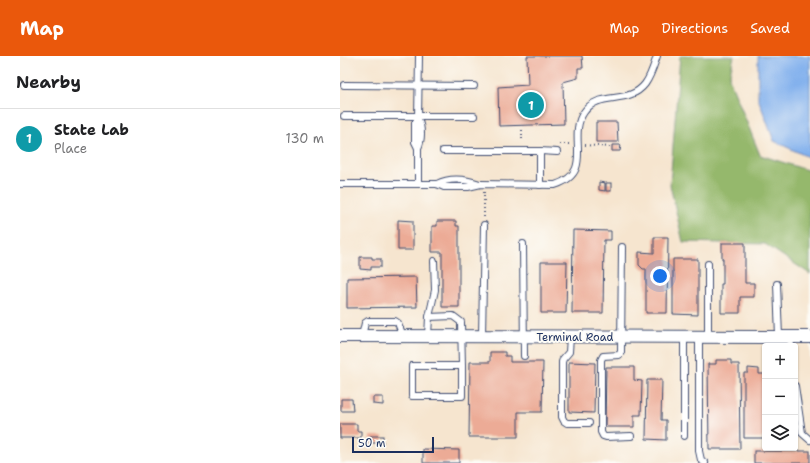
<!DOCTYPE html>
<meta charset="utf-8">
<style>
:root{--surface:#fff;--page:#f6f6f6;--text:#202124;--muted:#757577;--line:#e0e0e0;--accent:#ea580c}
body{margin:0;font-family:"Shantell Sans",sans-serif;background:var(--page);color:var(--text)}
.controls{position:absolute;right:12px;bottom:12px;display:grid;overflow:hidden;border-radius:4px;box-shadow:0 1px 3px #0004}
.controls button{width:36px;height:36px;display:grid;place-items:center;padding:0;border:0;border-bottom:1px solid var(--line);background:var(--surface);color:var(--text);font:20px sans-serif}
.scale{position:absolute;left:12px;bottom:10px;width:82px;box-sizing:border-box;padding-left:4px;border:2px solid #1b2f5e;border-top:0;font-size:11px;line-height:14px;white-space:nowrap;color:#1b2f5e;-webkit-text-stroke:3px #fdfcf7;paint-order:stroke}
.you{position:absolute;left:320px;top:220px;width:14px;height:14px;margin:-10px;border:3px solid #fff;border-radius:50%;background:#1a73e8;box-shadow:0 0 0 6px #1a73e833}
.badge{display:grid;place-items:center;width:26px;height:26px;border-radius:50%;background:var(--accent);color:#fff;font-size:13px;font-weight:700}
.pin{position:absolute;translate:-50% -50%;border:2px solid #fff;box-shadow:0 1px 4px #0006}
.list{margin:0;padding:0;list-style:none}
h2{display:flex;justify-content:space-between;align-items:center;height:52px;margin:0;padding:0 16px;font-size:17px}
h2 small{font-size:13px;font-weight:400;color:var(--muted)}
.list li{display:grid;grid-template-columns:26px 1fr auto;gap:12px;align-items:center;box-sizing:border-box;height:60px;padding:0 16px;border-top:1px solid var(--line)}
.list b{display:block;font-size:15px;white-space:nowrap}
.list p{margin:0;font-size:13px;white-space:nowrap;color:var(--muted)}
.list em{font-size:13px;font-style:normal;color:var(--muted)}
.icon{flex:none;width:22px;height:22px;fill:none;stroke:currentColor;stroke-width:2;stroke-linecap:round;stroke-linejoin:round}
.map{position:relative;flex:none;width:470px;height:407px;overflow:hidden}
header{display:flex;align-items:center;gap:24px;box-sizing:border-box;height:56px;padding:0 20px;background:var(--accent);color:#fff}
header strong{font-size:19px}
nav{display:flex;gap:22px;margin-inline-start:auto;font-size:14px}
main{display:flex}
aside{flex:1;background:var(--surface)}
.map>svg:first-child{display:block}
.forest{fill:#95b86c;stroke:#587465}
.water{fill:#83b1ed;stroke:#4f70a6}
.building{fill:#ecab96}
.lines{fill:none;stroke-linecap:round;stroke-linejoin:round}
.service-casing{stroke:#3c4a6f;stroke-width:8}
.minor-casing{stroke:#3c4a6f;stroke-width:14}
.path{stroke:#3c4a6f;stroke-width:2;stroke-dasharray:1 3;stroke-linecap:butt}
.service{stroke:#fff;stroke-width:6}
.minor{stroke:#fff;stroke-width:12}
.labels{text-anchor:middle;dominant-baseline:central;stroke-width:4;stroke-linejoin:round;paint-order:stroke}
.street-label{font-size:11px;fill:#1b2f5e;stroke:#fdfcf7}
</style>
<header>
<strong>Map</strong>
<nav><a>Map</a><a>Directions</a><a>Saved</a></nav>
</header>
<main>
<aside>
<h2>Nearby<small></small></h2>
<ul class="list">
<li><span class="badge" style="background:#0f9aa8">1</span><div><b>State Lab</b><p>Place</p></div><em>130 m</em></li>
</ul>
</aside>
<div class="map">
<svg width="470" height="407" viewBox="0 0 470 407">
<rect width="100%" height="100%" fill="#fdfcf7"/>
<filter id="ink" filterUnits="userSpaceOnUse"><feTurbulence type="fractalNoise" baseFrequency=".025" numOctaves="2"/><feDisplacementMap in="SourceGraphic" scale="8" xChannelSelector="R" yChannelSelector="G"/><feConvolveMatrix kernelMatrix="1 2 1 2 8 2 1 2 1" color-interpolation-filters="sRGB"/></filter>
<filter id="wash" filterUnits="userSpaceOnUse"><feTurbulence type="fractalNoise" baseFrequency=".012" numOctaves="4" result="noise"/><feDisplacementMap in="SourceGraphic" scale="16" xChannelSelector="R" yChannelSelector="G"/><feGaussianBlur stdDeviation="0.9" result="paint"/><feColorMatrix in="noise" values="0 0 0 0 0 0 0 0 0 0 0 0 0 0 0 0 0 1.4 0 .05"/><feComposite in="paint" operator="in"/></filter>
<g filter="url(#wash)">
<rect width="100%" height="100%" fill="#f6e5cf"/>
<polygon class="forest" points="340,0 394,0 389,22 420,99 470,115 470,218 425,188 343,186 330,129"/>
<polygon class="water" points="418,0 470,0 470,102 434,85 418,42"/>
<g id="blocks">
<g class="building">
<polygon points="187,0 242,0 243,12 238,12 238,22 223,26 224,68 159,70 158,31 188,29"/>
<polygon points="256,66 277,66 278,86 256,86"/>
<polygon points="272,89 281,89 280,95 272,95"/>
<polygon points="259,126 265,127 265,135 259,134"/>
<rect x="266" y="127" width="5" height="8"/>
<polygon points="58,164 73,165 73,194 58,194"/>
<polygon points="97,165 116,165 116,170 119,170 119,251 102,251 102,196 92,196 92,170 97,170"/>
<polygon points="233,174 271,175 271,184 264,184 263,257 232,257"/>
<polygon points="314,181 328,181 327,257 306,257 306,213 303,213 299,209 299,196 314,197"/>
<polygon points="382,187 405,187 405,227 414,227 414,241 400,241 400,257 381,257 381,228 383,228 383,203 382,203"/>
<polygon points="20,201 32,201 32,203 41,203 41,211 31,211 31,214 20,213"/>
<polygon points="333,203 358,203 358,259 333,258"/>
<polygon points="201,206 227,206 226,257 201,257"/>
<polygon points="76,221 77,251 7,252 7,222"/>
<polygon points="150,296 165,296 165,300 170,300 170,306 203,306 202,356 178,356 178,381 129,381 130,306 150,306"/>
<polygon points="376,304 391,304 391,308 399,308 400,393 369,393 368,308 376,308"/>
<polygon points="229,306 255,307 254,357 229,356"/>
<polygon points="266,311 294,311 294,324 302,325 301,359 294,359 294,371 265,371"/>
<polygon points="408,312 419,313 419,318 425,318 425,382 404,382 404,317 408,317"/>
<polygon points="307,324 322,324 321,364 326,364 326,384 306,383"/>
<polygon points="33,341 43,341 43,349 33,348"/>
<polygon points="1,343 12,343 13,355 1,355"/>
<polygon points="0,368 17,368 17,375 21,375 21,382 0,382"/>
<rect x="30" y="380" width="13" height="7"/>
<polygon points="83,393 119,394 119,407 83,407"/>
<rect x="414" y="395" width="56" height="12"/>
</g>
</g>
</g>
<g filter="url(#ink)">
<use href="#blocks" fill-opacity="0" stroke="#3c4a6f" stroke-width="1"/>
<g class="lines">
<defs>
<g id="service">
<polyline points="4,29 134,30"/>
<polyline points="4,60 134,60"/>
<path d="M78 92C82 84 82 71 78 63L79 0"/>
<polyline points="103,95 200,95 200,129"/>
<polyline points="200,95 217,96"/>
<path d="M0 128H97L104 131H128L141 128 215 129C256 116 226 81 244 56 259 34 288 50 305 28 311 20 314 9 317 0"/>
<polyline points="78,128 78,92 75,86 75,67 78,63"/>
<path d="M97 128C110 121 126 123 140 128"/>
<polyline points="183,188 184,300"/>
<polyline points="282,191 281,296 279,299 263,300 261,304 261,376 263,380 266,381 291,380"/>
<polyline points="368,208 368,281"/>
<polyline points="437,228 439,281"/>
<polyline points="89,261 95,234 94,205"/>
<polyline points="22,280 25,267 28,265 55,265 58,267 63,280"/>
<polyline points="88,280 89,261 113,260 121,266 122,310 72,310 72,340 122,340 122,310"/>
<polyline points="142,281 144,169"/>
<polyline points="230,281 229,296 223,303 222,306 222,361 224,365 227,367 249,367"/>
<polyline points="344,281 344,380"/>
<polyline points="359,281 359,395 361,404 365,407"/>
<polyline points="450,281 451,290"/>
<polyline points="455,330 462,377 470,384"/>
</g>
<polyline id="minor" points="0,280 470,281"/>
</defs>
<use href="#service" class="service-casing"/>
<use href="#minor" class="minor-casing"/>
<g class="path">
<polyline points="182,74 182,86"/>
<polyline points="220,88 229,88"/>
<polyline points="245,89 270,91"/>
<polyline points="144,161 144,136"/>
</g>
<use href="#service" class="service"/>
<use href="#minor" class="minor"/>
</g>
</g>
<g class="labels">
<g class="street-label">
<text x="235" y="281">Terminal Road</text>
</g>
</g>
</svg>
<div class="controls">
<button>+</button>
<button>−</button>
<button><svg class="icon" aria-label="layers" viewBox="0 0 24 24"><path d="M12 4l9 5-9 5-9-5zM3 14l9 5 9-5"/></svg></button>
</div>
<div class="scale">50 m</div>
<div class="you"></div>
<div class="pin badge" style="left:191px;top:49px;background:#0f9aa8">1</div>
</div>
</main>
